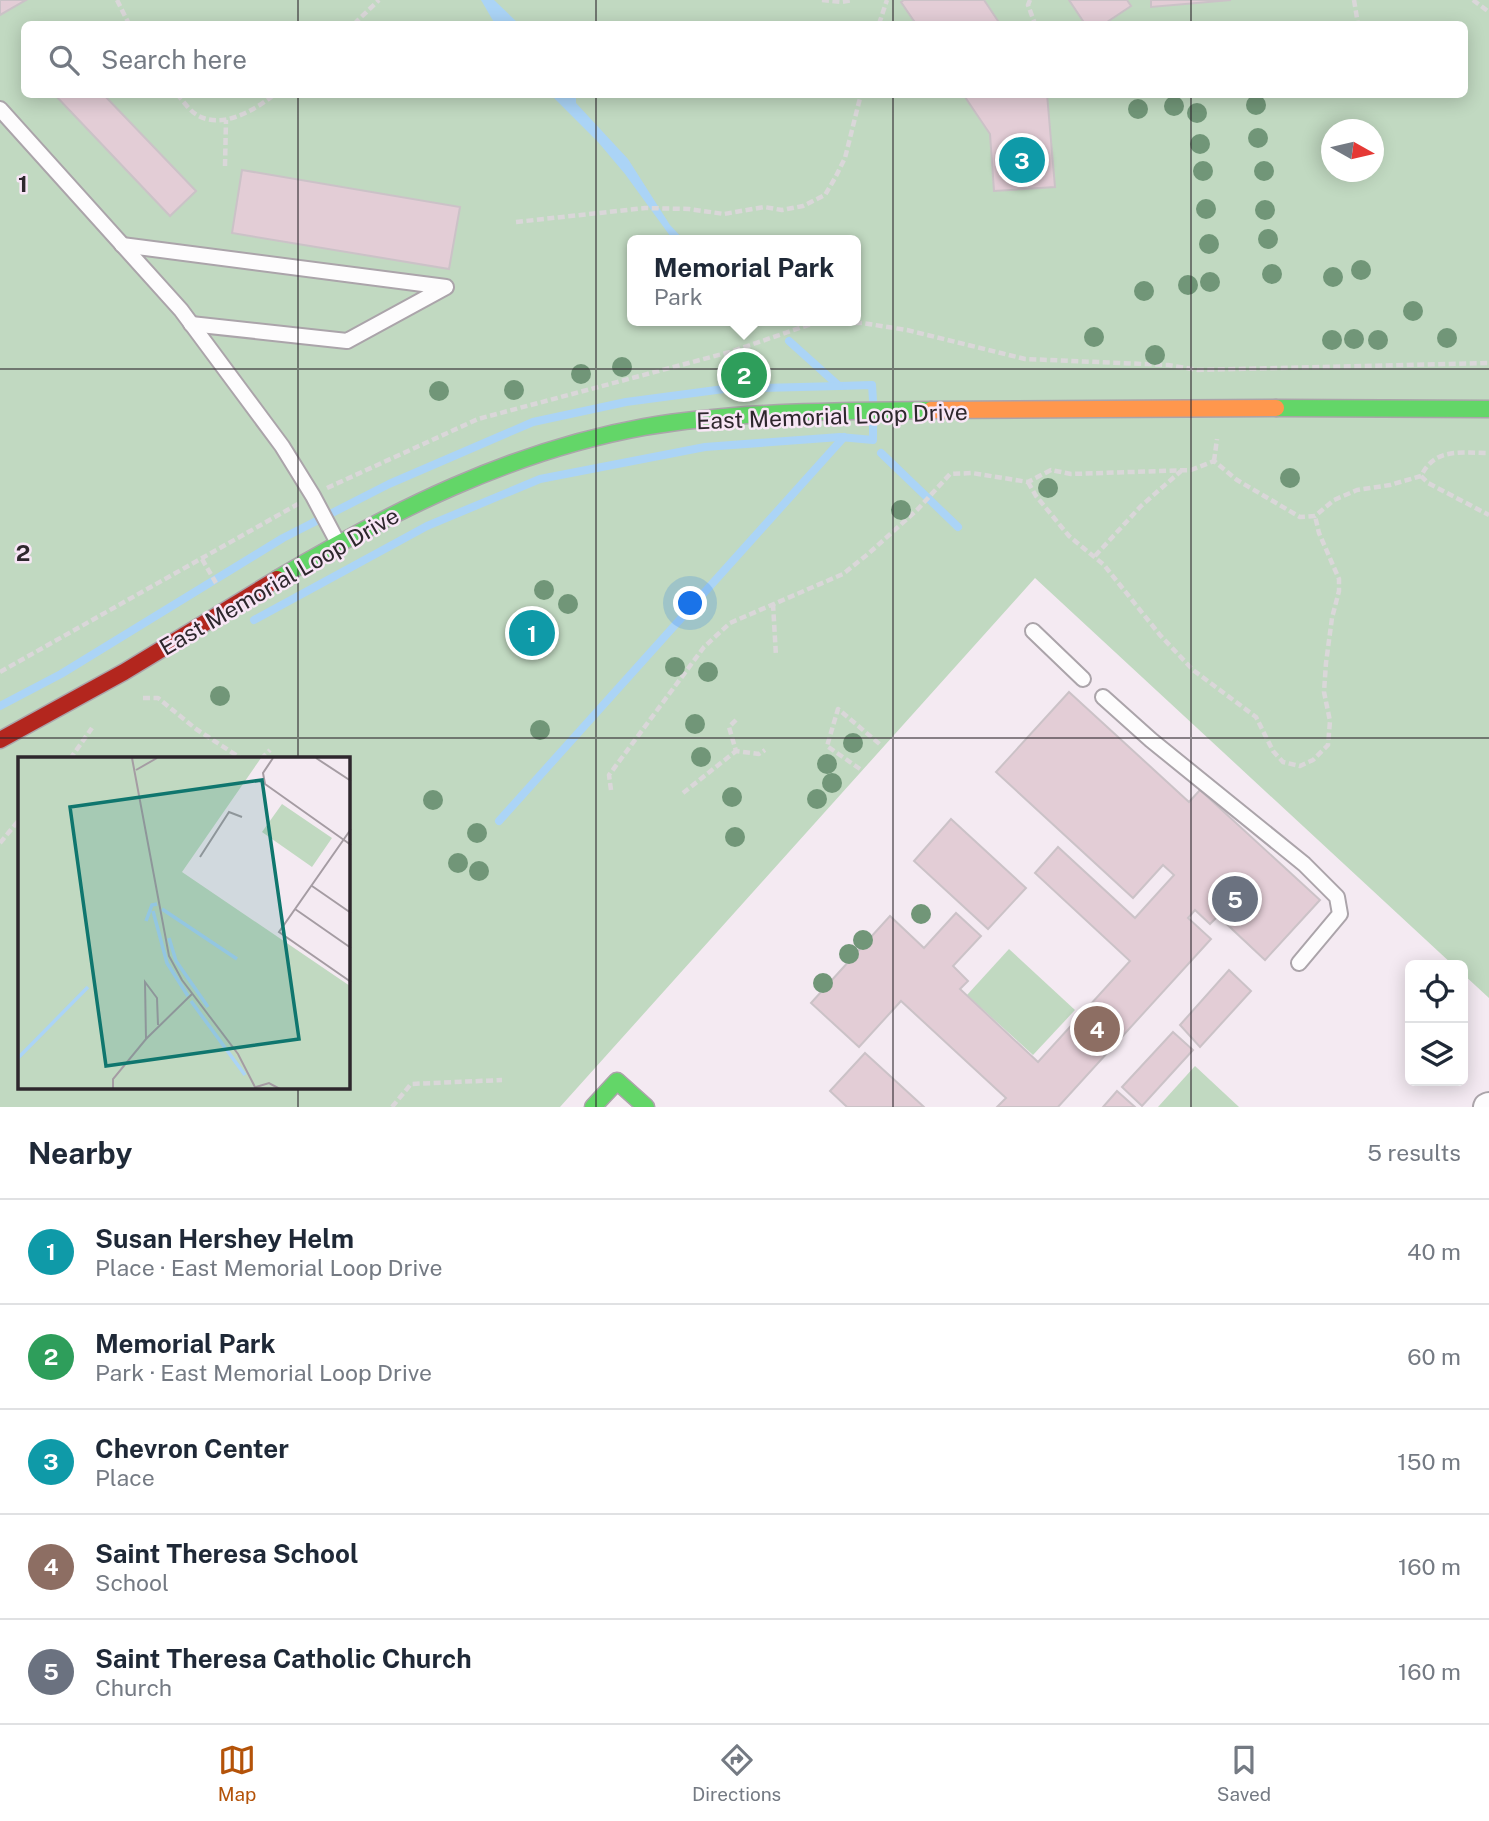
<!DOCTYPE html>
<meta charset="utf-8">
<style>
:root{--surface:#fff;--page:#f6f6f7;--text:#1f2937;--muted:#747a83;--line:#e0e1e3;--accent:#b45309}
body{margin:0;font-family:"Public Sans",sans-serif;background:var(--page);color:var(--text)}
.controls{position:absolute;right:21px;bottom:21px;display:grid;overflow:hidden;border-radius:10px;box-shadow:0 4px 18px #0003}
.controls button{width:63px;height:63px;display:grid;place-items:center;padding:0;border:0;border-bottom:2px solid var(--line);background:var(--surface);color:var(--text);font:35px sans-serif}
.compass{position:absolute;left:1321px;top:119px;width:63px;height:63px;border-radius:50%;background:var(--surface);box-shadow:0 4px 18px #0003;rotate:98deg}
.you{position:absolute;left:691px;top:604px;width:24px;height:24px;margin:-18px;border:5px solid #fff;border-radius:50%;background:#1a73e8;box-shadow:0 0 0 10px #1a73e833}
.badge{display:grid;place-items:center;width:46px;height:46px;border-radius:50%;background:var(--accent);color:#fff;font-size:23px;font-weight:700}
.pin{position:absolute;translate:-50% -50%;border:4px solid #fff;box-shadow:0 2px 7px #0006}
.popup{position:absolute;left:627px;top:235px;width:234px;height:91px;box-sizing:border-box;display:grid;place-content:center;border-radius:10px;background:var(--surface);filter:drop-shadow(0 2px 5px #0005);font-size:23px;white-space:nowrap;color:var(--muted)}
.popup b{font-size:26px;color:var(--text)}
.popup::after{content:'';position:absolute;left:50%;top:100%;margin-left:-14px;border:14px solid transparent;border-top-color:var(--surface)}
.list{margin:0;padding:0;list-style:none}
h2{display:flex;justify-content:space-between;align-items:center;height:91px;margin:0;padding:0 28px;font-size:30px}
h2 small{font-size:23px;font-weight:400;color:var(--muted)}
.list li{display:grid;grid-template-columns:46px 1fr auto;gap:21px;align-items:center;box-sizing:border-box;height:105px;padding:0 28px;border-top:2px solid var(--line)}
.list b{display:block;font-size:26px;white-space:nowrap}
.list p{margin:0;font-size:23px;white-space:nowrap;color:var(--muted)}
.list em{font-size:23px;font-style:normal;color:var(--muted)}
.icon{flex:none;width:38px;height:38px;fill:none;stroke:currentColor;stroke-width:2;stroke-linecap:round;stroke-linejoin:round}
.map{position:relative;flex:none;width:1489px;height:1107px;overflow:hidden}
.search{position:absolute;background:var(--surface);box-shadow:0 4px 18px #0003;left:21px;right:21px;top:21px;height:77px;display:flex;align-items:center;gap:18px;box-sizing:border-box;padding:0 24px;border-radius:10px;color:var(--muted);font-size:26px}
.sheet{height:616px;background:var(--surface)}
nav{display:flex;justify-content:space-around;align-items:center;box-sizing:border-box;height:98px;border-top:2px solid var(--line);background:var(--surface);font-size:19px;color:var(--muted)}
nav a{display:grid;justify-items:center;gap:4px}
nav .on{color:var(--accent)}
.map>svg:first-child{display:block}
.green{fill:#c1d9c1;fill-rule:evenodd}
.water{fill:#abd4f6}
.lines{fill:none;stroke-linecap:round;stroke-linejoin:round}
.stream{stroke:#abd4f6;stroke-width:8}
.building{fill:#e3cdd6;stroke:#cbc2c7;stroke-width:2}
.lane-casing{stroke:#aba4aa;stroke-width:18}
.street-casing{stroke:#aba4aa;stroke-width:30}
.fast-casing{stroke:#aba4aa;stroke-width:19}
.slow-casing{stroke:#aba4aa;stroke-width:19}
.jam-casing{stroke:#aba4aa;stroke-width:19}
.path{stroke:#dad7d9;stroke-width:4.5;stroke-dasharray:7 3.5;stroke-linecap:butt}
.lane{stroke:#fdfcfd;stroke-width:14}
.street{stroke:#fdfcfd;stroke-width:26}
.fast{stroke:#63d668;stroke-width:16}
.slow{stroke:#ff974d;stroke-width:16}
.jam{stroke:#b3261e;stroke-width:16}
.tree{fill:#719678}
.grid{fill:none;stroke:#2e272d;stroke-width:2;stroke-opacity:0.55}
.labels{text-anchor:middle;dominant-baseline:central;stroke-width:5;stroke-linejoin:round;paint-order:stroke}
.street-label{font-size:23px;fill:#2e272d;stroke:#f8e6f6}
.inset-river{fill:none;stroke:#abd4f6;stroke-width:3.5}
.inset-road{fill:none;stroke:#a59ca3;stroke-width:2}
.view{fill:#0f766e;fill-opacity:0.15;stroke:#0f766e;stroke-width:3.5}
.inset-edge{fill:none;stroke:#2e272d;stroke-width:3.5}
.grid-label{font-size:23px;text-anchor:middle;font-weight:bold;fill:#2e272d;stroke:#f8e6f6;stroke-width:5;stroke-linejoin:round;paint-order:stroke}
</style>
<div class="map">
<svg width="1489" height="1107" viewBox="0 0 1489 1107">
<rect width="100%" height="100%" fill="#f4eaf2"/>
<g class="green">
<path d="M0 0H1489V998L1463 974V965H1453L1035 578 560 1107H0ZM24 24H1464V94H24ZM1332 130H1374V172H1332ZM632 240H856V321H632ZM19 759H348V1088H19Z"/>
<polygon points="1009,949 1075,1010 1033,1055 967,995"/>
<polygon points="1195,1066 1239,1107 1158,1107"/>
</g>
<g class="water">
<polygon points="481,0 494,0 519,24 495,24"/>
<polygon points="551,95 576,95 576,103 628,159 670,225 684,240 673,240 625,174 598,142"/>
</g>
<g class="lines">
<g class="stream">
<polyline points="789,341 839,386 872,385 873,400"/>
<polyline points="881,453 958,527"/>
<polyline points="254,620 427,526 540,479 705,447 840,437 873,440 873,420"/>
<polyline points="0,706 61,674 283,538 389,484 533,422 626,402 724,389 839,386"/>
<polyline points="499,821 844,437"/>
</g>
</g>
<g class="building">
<polygon points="0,0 26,0 0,15"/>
<polygon points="904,0 984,0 1000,24 916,24 901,2"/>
<polygon points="1069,0 1127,0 1131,6 1104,24 1085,24"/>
<polygon points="1151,0 1231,0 1151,7"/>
<polygon points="54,94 103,94 196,191 170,216"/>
<polygon points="963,94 1047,94 1055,187 994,191 990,134"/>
<polygon points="242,170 460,207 449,269 232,233"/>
<polygon points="1069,692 1189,802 1200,790 1320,900 1265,960 1218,916 1210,924 1195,910 1188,918 1211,939 1058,1107 997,1107 1006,1098 901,1001 859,1047 811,1003 890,916 924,948 956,913 981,936 953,966 968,981 960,989 1038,1062 1130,961 1035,873 1058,847 1135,918 1174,875 1163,865 1133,898 996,772"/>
<polygon points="951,819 1026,888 988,929 914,861"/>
<polygon points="1229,970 1251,991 1200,1047 1180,1025"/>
<polygon points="1173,1032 1193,1050 1142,1106 1122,1087"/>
<polygon points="865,1053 924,1107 847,1107 830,1091"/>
<polygon points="1117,1091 1135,1107 1103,1107"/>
</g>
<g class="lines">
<defs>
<g id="lane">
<polyline points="0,109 181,310 282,446 313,496 338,543"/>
<polyline points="122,245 446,287 347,341 191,324"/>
<polyline points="1033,631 1083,679"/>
<polyline points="1103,697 1151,740 1304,864 1337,897 1340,914 1299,963"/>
</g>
<polyline id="street" points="1487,1107 1489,1106"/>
<g id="fast">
<polyline points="1276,408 1489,409"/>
<path d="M277 579C392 511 511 451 644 427 738 411 835 411 931 410"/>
<polyline points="593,1107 617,1081 646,1107"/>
</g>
<polyline id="slow" points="931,410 1276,408"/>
<polyline id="jam" points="0,740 124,672 277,579"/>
</defs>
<use href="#lane" class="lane-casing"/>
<use href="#street" class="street-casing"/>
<use href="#fast" class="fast-casing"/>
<use href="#slow" class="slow-casing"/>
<use href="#jam" class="jam-casing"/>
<g class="path">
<polyline points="117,0 129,24"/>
<polyline points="822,0 841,2 853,0"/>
<polyline points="1030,0 1028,5 1035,24"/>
<polyline points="1354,0 1358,24"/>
<polyline points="1473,0 1489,12"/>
<polyline points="354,24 379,0"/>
<polyline points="879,24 887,0"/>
<path d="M177 94C183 101 190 111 197 115 222 130 255 110 275 94"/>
<polyline points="225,166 226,120"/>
<polyline points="516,222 645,208 689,209 724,214 764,207 782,210 803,206 825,195 835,178 845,158 861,94"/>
<polyline points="1214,461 1217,439"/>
<polyline points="1421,476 1428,483 1489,515"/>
<polyline points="1028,482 1036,496 1069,536 1104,565 1160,635 1193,670 1256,717 1273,751 1283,762 1300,766 1313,760 1328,745 1330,721 1324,692 1326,663 1332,618 1339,591 1339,579 1319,533 1315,516"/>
<polyline points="327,488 478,419 730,352 814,323 862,323 907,330 1025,359 1168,365 1198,370 1489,363"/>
<polyline points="1095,556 1141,506 1181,471"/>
<polyline points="202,559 216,583"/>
<polyline points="773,604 776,656"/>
<polyline points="0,672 298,504"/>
<polyline points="143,698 158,698 196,729 242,759"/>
<polyline points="736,720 729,727 736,751 759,754 765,750"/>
<polyline points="70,759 92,728"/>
<polyline points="261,759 270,750"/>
<polyline points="860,769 827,746 838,709 882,746"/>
<path d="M611 790 609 775 704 647 730 623 843 574 868 554 917 510 950 474 972 473 1028 482 1051 470 1071 474 1191 470 1214 461 1237 480 1300 517 1315 516 1334 500 1357 490 1390 485 1421 476C1435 447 1462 453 1489 453"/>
<polyline points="683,793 736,751"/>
<polyline points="0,843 19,820"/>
<polyline points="392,1107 411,1084 502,1080"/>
</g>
<use href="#lane" class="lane"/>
<use href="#street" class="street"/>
<use href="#fast" class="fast"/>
<use href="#slow" class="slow"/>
<use href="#jam" class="jam"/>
</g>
<g class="tree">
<circle cx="1256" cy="105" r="10"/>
<circle cx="1174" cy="106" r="10"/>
<circle cx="1138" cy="109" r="10"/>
<circle cx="1197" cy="113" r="10"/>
<circle cx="1258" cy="138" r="10"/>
<circle cx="1200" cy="144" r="10"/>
<circle cx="1203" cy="171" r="10"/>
<circle cx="1264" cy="171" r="10"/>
<circle cx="1206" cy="209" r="10"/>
<circle cx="1265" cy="210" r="10"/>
<circle cx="1268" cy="239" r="10"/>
<circle cx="1209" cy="244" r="10"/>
<circle cx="1361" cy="270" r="10"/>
<circle cx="1272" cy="274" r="10"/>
<circle cx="1333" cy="277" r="10"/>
<circle cx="1210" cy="282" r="10"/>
<circle cx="1188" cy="285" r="10"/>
<circle cx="1144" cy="291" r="10"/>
<circle cx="1413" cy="311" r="10"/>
<circle cx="1094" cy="337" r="10"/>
<circle cx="1447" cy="338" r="10"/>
<circle cx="1354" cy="339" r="10"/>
<circle cx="1332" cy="340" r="10"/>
<circle cx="1378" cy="340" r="10"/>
<circle cx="1155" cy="355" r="10"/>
<circle cx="622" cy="367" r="10"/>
<circle cx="581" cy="374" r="10"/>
<circle cx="514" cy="390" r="10"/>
<circle cx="439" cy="391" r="10"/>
<circle cx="1290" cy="478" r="10"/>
<circle cx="1048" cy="488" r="10"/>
<circle cx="901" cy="510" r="10"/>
<circle cx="544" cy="590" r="10"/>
<circle cx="568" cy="604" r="10"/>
<circle cx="675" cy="667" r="10"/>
<circle cx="708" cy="672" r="10"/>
<circle cx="220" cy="696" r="10"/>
<circle cx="695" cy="724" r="10"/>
<circle cx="540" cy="730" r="10"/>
<circle cx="853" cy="743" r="10"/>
<circle cx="701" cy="757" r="10"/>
<circle cx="827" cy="764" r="10"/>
<circle cx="832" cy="783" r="10"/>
<circle cx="732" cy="797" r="10"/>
<circle cx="817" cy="799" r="10"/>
<circle cx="433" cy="800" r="10"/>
<circle cx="477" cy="833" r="10"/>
<circle cx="735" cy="837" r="10"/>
<circle cx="458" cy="863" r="10"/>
<circle cx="479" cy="871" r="10"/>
<circle cx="921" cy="914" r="10"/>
<circle cx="863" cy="940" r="10"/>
<circle cx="849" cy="954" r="10"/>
<circle cx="823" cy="983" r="10"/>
</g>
<path class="grid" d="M298 0V24M596 0V24M893 0V24M1191 0V24M298 94V759M596 94V1107M893 94V1107M1191 94V1107M0 369H1489M0 738H1489M298 1088V1107"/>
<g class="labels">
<g class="street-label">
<text transform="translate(832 416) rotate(-2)">East Memorial Loop Drive</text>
<text transform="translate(279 581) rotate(-30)">East Memorial Loop Drive</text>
</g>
</g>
<g transform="translate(18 757)">
<rect width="332" height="332" fill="#f4eaf2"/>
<path d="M0 1H243L164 115 332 229V332H0ZM264 47 314 81 294 110 244 75Z" fill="#c1d9c1"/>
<path class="inset-river" d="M144 152 219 202M135 154 149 206 170 239M128 164 134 148 139 147M151 181 158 204 190 250M173 244 227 318M0 301 70 230"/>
<path class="inset-road" d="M114 1 151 199 164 223 220 297 238 332M255 1 245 16 247 27 333 88M298 1 333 24M118 13 139 1M333 72 261 175 333 225M182 100 211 55 224 60M294 129 333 156M277 152 333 191M128 282 127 225 139 241 140 268M238 330 251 326 262 332M95 332V322L128 282 174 237"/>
<path class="view" d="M244 23 281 282 88 309 52 50Z"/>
<rect width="332" height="332" class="inset-edge"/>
</g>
<g class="grid-label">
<text x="23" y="192">1</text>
<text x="23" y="561">2</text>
</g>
</svg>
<div class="controls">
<button><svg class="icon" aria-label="locate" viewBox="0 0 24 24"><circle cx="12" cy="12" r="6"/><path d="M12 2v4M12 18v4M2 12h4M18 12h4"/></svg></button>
<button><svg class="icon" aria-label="layers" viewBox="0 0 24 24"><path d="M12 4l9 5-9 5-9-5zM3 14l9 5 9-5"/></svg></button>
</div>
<svg class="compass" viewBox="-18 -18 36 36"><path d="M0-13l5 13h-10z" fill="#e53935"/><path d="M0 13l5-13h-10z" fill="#747a83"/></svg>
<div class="you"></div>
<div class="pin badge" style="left:532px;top:633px;background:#0f9aa8">1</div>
<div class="pin badge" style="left:744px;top:375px;background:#2e9e5b">2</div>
<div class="popup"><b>Memorial Park</b>Park</div>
<div class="pin badge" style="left:1022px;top:160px;background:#0f9aa8">3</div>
<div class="pin badge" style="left:1097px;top:1029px;background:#8d6e63">4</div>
<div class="pin badge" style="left:1235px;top:899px;background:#6b7280">5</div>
<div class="search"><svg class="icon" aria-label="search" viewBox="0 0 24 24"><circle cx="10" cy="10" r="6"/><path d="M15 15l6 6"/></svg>Search here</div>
</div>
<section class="sheet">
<h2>Nearby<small>5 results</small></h2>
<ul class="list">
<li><span class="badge" style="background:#0f9aa8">1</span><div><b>Susan Hershey Helm</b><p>Place · East Memorial Loop Drive</p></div><em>40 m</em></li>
<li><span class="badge" style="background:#2e9e5b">2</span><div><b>Memorial Park</b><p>Park · East Memorial Loop Drive</p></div><em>60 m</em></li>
<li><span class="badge" style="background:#0f9aa8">3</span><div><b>Chevron Center</b><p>Place</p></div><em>150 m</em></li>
<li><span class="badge" style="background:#8d6e63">4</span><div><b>Saint Theresa School</b><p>School</p></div><em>160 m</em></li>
<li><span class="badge" style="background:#6b7280">5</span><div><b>Saint Theresa Catholic Church</b><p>Church</p></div><em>160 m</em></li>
</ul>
</section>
<nav>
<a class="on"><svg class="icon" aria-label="map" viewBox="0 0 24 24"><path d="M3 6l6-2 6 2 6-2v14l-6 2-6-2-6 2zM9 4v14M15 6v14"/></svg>Map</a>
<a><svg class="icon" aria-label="directions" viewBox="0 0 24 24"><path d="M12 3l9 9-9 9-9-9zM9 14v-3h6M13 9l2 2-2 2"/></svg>Directions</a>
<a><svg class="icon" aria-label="saved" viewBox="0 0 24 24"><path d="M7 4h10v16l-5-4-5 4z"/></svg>Saved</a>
</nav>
